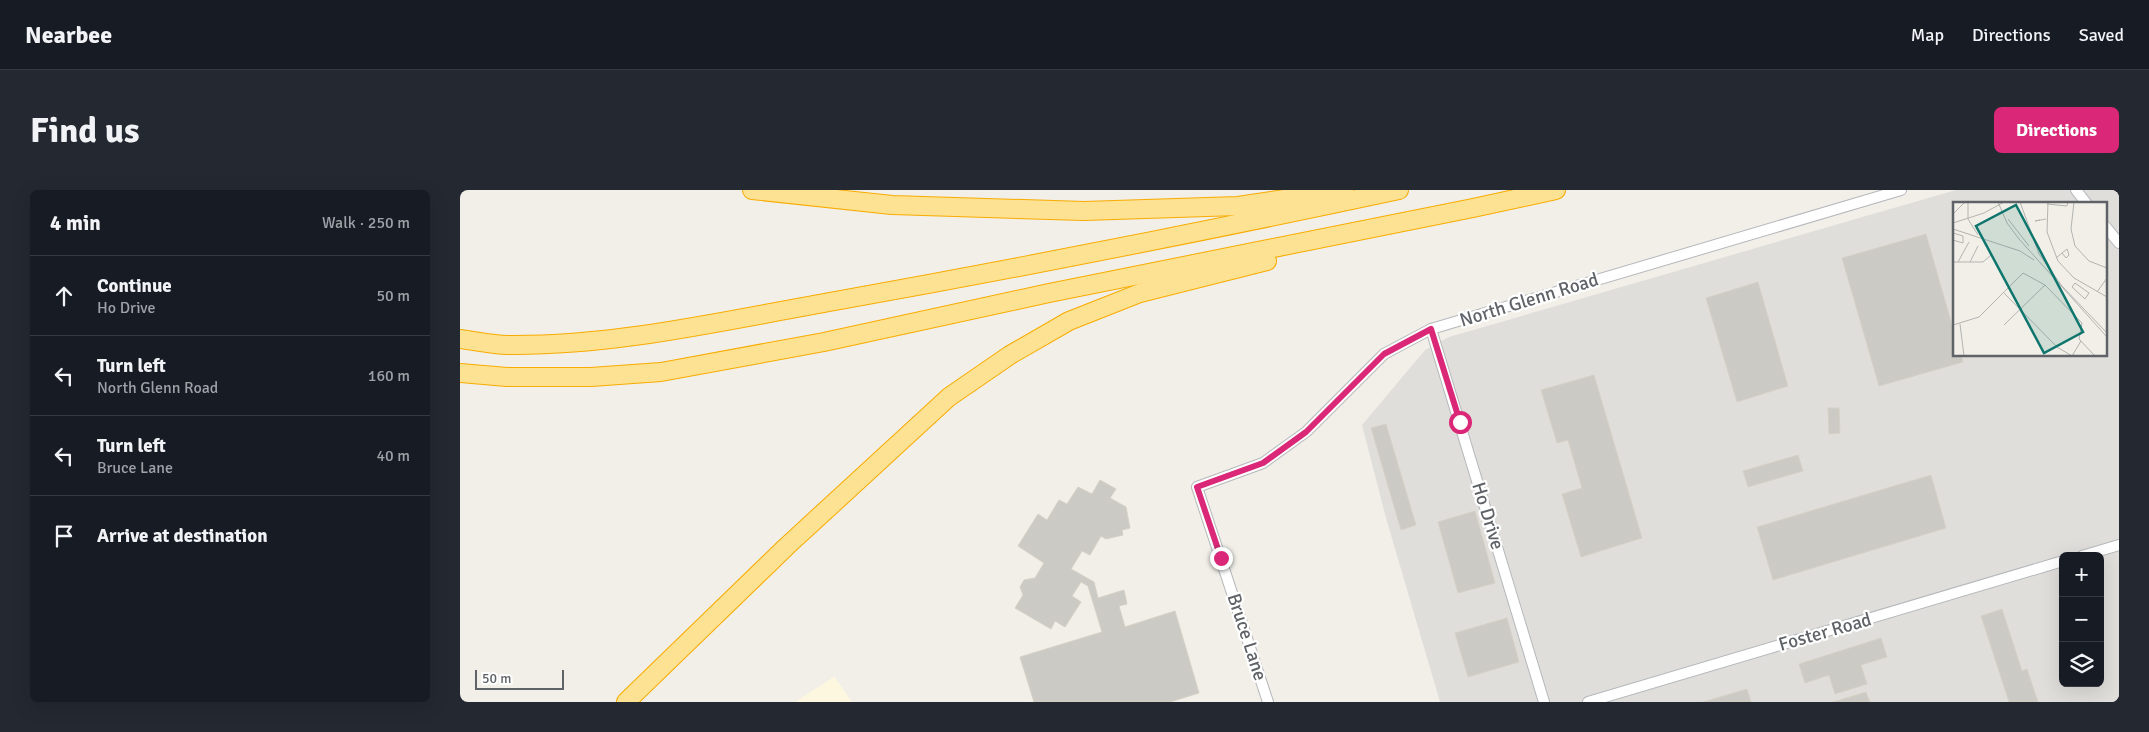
<!DOCTYPE html>
<meta charset="utf-8">
<style>
:root{--surface:#171b24;--page:#242831;--text:#f1f3f6;--muted:#9ea1a6;--line:#363941;--accent:#db2777}
body{margin:0;font-family:Signika,sans-serif;background:var(--page);color:var(--text)}
.controls{position:absolute;right:15px;bottom:15px;display:grid;overflow:hidden;border-radius:8px;box-shadow:0 5px 20px #0002}
.controls button{width:45px;height:45px;display:grid;place-items:center;padding:0;border:0;border-bottom:1px solid var(--line);background:var(--surface);color:var(--text);font:25px sans-serif}
.scale{position:absolute;left:15px;bottom:12px;width:89px;box-sizing:border-box;padding-left:5px;border:2px solid #5f6368;border-top:0;font-size:14px;line-height:18px;white-space:nowrap;color:#5f6368;-webkit-text-stroke:4px #fff;paint-order:stroke}
.stop{position:absolute;width:15px;height:15px;margin:-11px;border:4px solid #db2777;border-radius:50%;background:#fff}
.stop.end{background:#db2777;border-color:#fff;box-shadow:0 1px 5px #0008}
.list{margin:0;padding:0;list-style:none}
h2{display:flex;justify-content:space-between;align-items:center;height:65px;margin:0;padding:0 20px;font-size:21px}
h2 small{font-size:16px;font-weight:400;color:var(--muted)}
.list li{display:grid;grid-template-columns:32px 1fr auto;gap:15px;align-items:center;box-sizing:border-box;height:80px;padding:0 20px;border-top:1px solid var(--line)}
.list b{display:block;font-size:19px;white-space:nowrap}
.list p{margin:0;font-size:16px;white-space:nowrap;color:var(--muted)}
.list em{font-size:16px;font-style:normal;color:var(--muted)}
.icon{flex:none;width:28px;height:28px;fill:none;stroke:currentColor;stroke-width:2;stroke-linecap:round;stroke-linejoin:round}
.map{position:relative;flex:none;width:1659px;height:512px;overflow:hidden;border-radius:8px}
header{display:flex;align-items:center;gap:30px;box-sizing:border-box;height:70px;padding:0 25px;background:var(--surface);border-bottom:1px solid var(--line)}
header strong{font-size:24px}
nav{display:flex;gap:28px;margin-inline-start:auto;font-size:18px}
.intro{display:flex;align-items:center;justify-content:space-between;box-sizing:border-box;height:120px;padding:0 30px}
h1{margin:0;font-size:35px}
.button{padding:12px 22px;border-radius:8px;background:var(--accent);color:#fff;font-size:18px;font-weight:700}
main{display:flex;gap:30px;padding:0 30px}
aside{flex:1;background:var(--surface);border-radius:8px;box-shadow:0 5px 20px #0002}
.map>svg:first-child{display:block}
.commercial{fill:#fef7e0}
.industrial{fill:#e0deda;fill-rule:evenodd}
.building{fill:#cccac5;stroke:#d6d1c6}
.lines{fill:none;stroke-linecap:round;stroke-linejoin:round}
.street-casing{stroke:#b5b8bc;stroke-width:12}
.highway-casing{stroke:#f9ab00;stroke-width:20}
.street{stroke:#fff;stroke-width:10}
.highway{stroke:#fde293;stroke-width:18}
.route{stroke:#db2777;stroke-width:6}
.labels{text-anchor:middle;dominant-baseline:central;stroke-width:4.5;stroke-linejoin:round;paint-order:stroke}
.street-label{font-size:19px;fill:#5f6368;stroke:#fff}
.inset-road{fill:none;stroke:#b3b3b1;stroke-width:1}
.view{fill:#0f766e;fill-opacity:0.15;stroke:#0f766e;stroke-width:2.5}
.inset-edge{fill:none;stroke:#5f6368;stroke-width:2.5}
</style>
<header>
<strong>Nearbee</strong>
<nav><a>Map</a><a>Directions</a><a>Saved</a></nav>
</header>
<div class="intro"><h1>Find us</h1><a class="button">Directions</a></div>
<main>
<aside>
<h2>4 min<small>Walk · 250 m</small></h2>
<ul class="list">
<li><svg class="icon" aria-label="ahead" viewBox="0 0 24 24"><path d="M12 20V5M6 11l6-6 6 6"/></svg><div><b>Continue</b><p>Ho Drive</p></div><em>50 m</em></li>
<li><svg class="icon" aria-label="left" viewBox="0 0 24 24"><path d="M17 20v-9H6M10 6l-5 5 5 5"/></svg><div><b>Turn left</b><p>North Glenn Road</p></div><em>160 m</em></li>
<li><svg class="icon" aria-label="left" viewBox="0 0 24 24"><path d="M17 20v-9H6M10 6l-5 5 5 5"/></svg><div><b>Turn left</b><p>Bruce Lane</p></div><em>40 m</em></li>
<li><svg class="icon" aria-label="arrive" viewBox="0 0 24 24"><path d="M6 21V4h12l-3 4 3 4H6"/></svg><div><b>Arrive at destination</b></div></li>
</ul>
</aside>
<div class="map">
<svg width="1659" height="512" viewBox="0 0 1659 512">
<rect width="100%" height="100%" fill="#f1efe8"/>
<polygon class="commercial" points="374,486 392,512 335,512 374,487"/>
<path class="industrial" d="M1496 0H1659V512H980L926 328 902 235 965 160 989 147ZM1494 14H1645V165H1494ZM1603 366H1640V493H1603Z"/>
<g class="building">
<polygon points="1466,44 1494,142 1494,165 1501,165 1503,172 1419,196 1382,68"/>
<polygon points="1298,92 1328,196 1277,212 1246,108"/>
<polygon points="1134,185 1182,348 1121,367 1102,304 1122,298 1108,250 1097,253 1081,200"/>
<polygon points="1368,218 1379,218 1380,243 1369,244"/>
<polygon points="926,234 956,335 941,340 911,238"/>
<polygon points="1338,265 1343,281 1288,297 1283,281"/>
<polygon points="1471,285 1486,338 1313,390 1297,337"/>
<polygon points="640,290 656,299 650,308 666,317 670,338 662,340 663,345 646,349 641,346 630,365 622,361 611,379 634,392 638,408 664,400 667,414 659,416 665,437 715,421 739,503 710,512 574,512 560,467 642,442 628,396 621,392 612,406 621,412 605,437 595,431 591,439 555,418 563,405 560,397 564,390 575,388 584,373 558,356 578,324 587,330 599,310 607,314 618,297 632,304"/>
<polygon points="1015,321 1035,393 998,403 978,332"/>
<polygon points="1542,419 1562,481 1567,479 1578,512 1549,512 1521,426"/>
<polygon points="1047,428 1059,472 1008,487 995,443"/>
<polygon points="1421,448 1427,467 1401,475 1407,494 1375,504 1369,485 1345,493 1339,474"/>
<polygon points="1287,499 1291,512 1243,512"/>
<polygon points="1406,502 1410,512 1373,512"/>
</g>
<g class="lines">
<defs>
<g id="street">
<polyline points="1616,0 1627,14"/>
<polyline points="1645,36 1659,53"/>
<polyline points="971,139 1084,512"/>
<polyline points="1622,366 1659,355"/>
<polyline points="808,512 737,297 803,273 846,242 924,164 971,139 1441,0"/>
<polyline points="1128,512 1603,371"/>
</g>
<g id="highway">
<polyline points="292,0 432,15 624,21 778,16 884,0"/>
<path d="M0 149C16 151 32 155 48 155 158 156 267 130 375 111 564 77 752 40 939 0"/>
<polyline points="0,183 47,187 131,187 201,182 364,152 589,103 1013,18 1096,0"/>
<polyline points="166,512 327,356 489,207 550,165 609,131 680,103 807,71"/>
</g>
</defs>
<use href="#street" class="street-casing"/>
<use href="#highway" class="highway-casing"/>
<use href="#street" class="street"/>
<use href="#highway" class="highway"/>
</g>
<g class="lines">
<polyline class="route" points="761,368 737,297 803,273 846,242 924,164 971,139 1000,232"/>
</g>
<g class="labels">
<g class="street-label">
<text transform="translate(1069 110) rotate(-17)">North Glenn Road</text>
<text transform="translate(1028 326) rotate(73)">Ho Drive</text>
<text transform="translate(1365 442) rotate(-16)">Foster Road</text>
<text transform="translate(787 447) rotate(72)">Bruce Lane</text>
</g>
</g>
<g transform="translate(1493 12)">
<rect width="154" height="154" fill="#f1efe8"/>
<path class="inset-road" d="M15 0V17L25 33M45 0 54 21 66 37 154 135M67 0 86 52 109 84M95 0 94 30 105 59 121 76 154 95M121 0 118 27 122 44 136 59 154 66M94 2 114 4 115 0M0 12 12 0M55 17 76 44M87 18 82 19 93 17M0 21 31 11 51 0M0 27 67 49 81 58M0 31 10 34V41L0 38M103 56 114 47 116 53 113 56 109 51M0 60H30L38 53M5 60 16 40M17 60 25 44M122 81 136 91 132 97 119 85ZM108 83 154 131M144 90 154 76M51 91 104 145 119 154M7 122 11 154M0 123 26 115 70 71 92 83 129 121 126 137 142 154M51 123 92 83M119 154 128 139"/>
<path class="view" d="M63 3 130 130 91 151 23 24Z"/>
<rect width="154" height="154" class="inset-edge"/>
</g>
</svg>
<div class="controls">
<button>+</button>
<button>−</button>
<button><svg class="icon" aria-label="layers" viewBox="0 0 24 24"><path d="M12 4l9 5-9 5-9-5zM3 14l9 5 9-5"/></svg></button>
</div>
<div class="scale">50 m</div>
<div class="stop" style="left:1000px;top:232px"></div>
<div class="stop end" style="left:761px;top:368px"></div>
</div>
</main>
